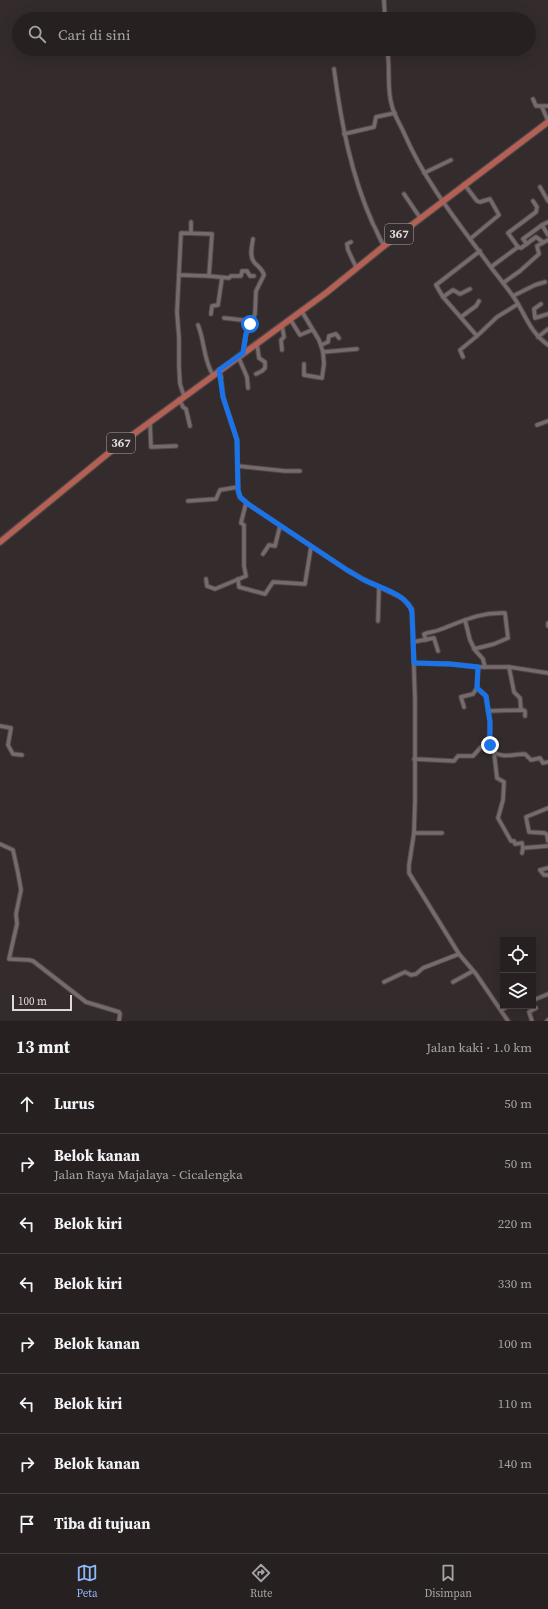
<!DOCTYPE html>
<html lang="id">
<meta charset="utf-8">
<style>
:root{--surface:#272021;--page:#332d2e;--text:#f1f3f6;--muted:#a4a3a5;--line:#433e3f;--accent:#8eb9fc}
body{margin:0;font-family:"Source Serif 4",serif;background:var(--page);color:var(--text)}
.controls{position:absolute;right:12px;bottom:12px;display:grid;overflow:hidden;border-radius:0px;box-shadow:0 4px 16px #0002}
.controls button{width:36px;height:36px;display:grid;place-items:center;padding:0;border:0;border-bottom:1px solid var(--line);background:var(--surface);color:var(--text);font:20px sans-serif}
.scale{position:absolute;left:12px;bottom:10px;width:60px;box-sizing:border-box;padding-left:4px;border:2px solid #dfd8d9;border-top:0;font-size:11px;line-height:14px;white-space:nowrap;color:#dfd8d9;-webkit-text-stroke:3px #342b2c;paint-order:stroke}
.stop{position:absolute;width:12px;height:12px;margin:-9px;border:3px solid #1a73e8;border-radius:50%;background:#fff}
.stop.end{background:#1a73e8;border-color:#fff;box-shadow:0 1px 4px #0008}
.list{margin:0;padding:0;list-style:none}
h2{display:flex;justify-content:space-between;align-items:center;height:52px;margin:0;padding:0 16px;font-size:17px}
h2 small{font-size:13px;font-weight:400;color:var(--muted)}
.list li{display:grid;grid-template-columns:26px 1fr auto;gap:12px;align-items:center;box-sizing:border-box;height:60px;padding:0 16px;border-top:1px solid var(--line)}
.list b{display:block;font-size:15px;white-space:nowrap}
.list p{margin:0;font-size:13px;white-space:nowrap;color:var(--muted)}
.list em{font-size:13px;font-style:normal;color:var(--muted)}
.icon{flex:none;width:22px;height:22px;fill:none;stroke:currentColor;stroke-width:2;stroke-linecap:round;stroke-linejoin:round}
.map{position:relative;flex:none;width:548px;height:1021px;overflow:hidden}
.search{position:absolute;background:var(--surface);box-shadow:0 4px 16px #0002;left:12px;right:12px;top:12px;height:44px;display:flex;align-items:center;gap:10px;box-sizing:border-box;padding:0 14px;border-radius:22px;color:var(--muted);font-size:15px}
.sheet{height:532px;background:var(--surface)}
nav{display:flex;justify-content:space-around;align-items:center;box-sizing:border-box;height:56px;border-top:1px solid var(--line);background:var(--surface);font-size:11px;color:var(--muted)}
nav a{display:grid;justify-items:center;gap:2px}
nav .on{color:var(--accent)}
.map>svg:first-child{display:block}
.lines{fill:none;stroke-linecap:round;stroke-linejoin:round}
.minor-casing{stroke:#4f4647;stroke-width:5.5}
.tertiary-casing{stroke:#4f4647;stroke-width:6}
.primary-casing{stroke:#4f4647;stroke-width:8}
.minor{stroke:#766b6c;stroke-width:3.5}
.tertiary{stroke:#766b6c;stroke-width:4.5}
.primary{stroke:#b46054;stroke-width:5.5}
.route{stroke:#1a73e8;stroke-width:5}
.labels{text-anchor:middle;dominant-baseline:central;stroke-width:4;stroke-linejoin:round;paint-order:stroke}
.shield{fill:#342b2c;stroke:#aca4a5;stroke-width:1}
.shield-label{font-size:12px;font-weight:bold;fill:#dfd8d9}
</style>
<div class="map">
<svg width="548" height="1021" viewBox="0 0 548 1021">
<rect width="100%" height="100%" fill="#342b2c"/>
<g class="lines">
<defs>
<g id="minor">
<polyline points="384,0 385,19"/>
<path d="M387 49C391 68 386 87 392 106 394 115 400 124 404 133 426 184 460 225 493 270 500 279 508 289 515 299 526 316 530 332 548 345"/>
<path d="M334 69C341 122 351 175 373 224 377 231 379 238 384 246"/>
<polyline points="533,99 536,106 548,106"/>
<polyline points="542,107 548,121"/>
<polyline points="344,134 374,127 376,117 395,113"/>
<polyline points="424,173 451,160"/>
<polyline points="464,184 477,201 480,202 490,199 499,215 470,239"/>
<polyline points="540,187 548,201"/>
<polyline points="404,194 421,219"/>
<polyline points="548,222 542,225 548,235"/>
<polyline points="191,233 191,222"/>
<polyline points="351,242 347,244 348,250 356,267"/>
<polyline points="527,244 523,239 542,225"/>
<polyline points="518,247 508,233 536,212 537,207 533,201"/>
<polyline points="491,267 518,247 521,248 536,237 543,242"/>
<polyline points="179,275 209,276 229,278 231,276 241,276 242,271 247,271 250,276 254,276"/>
<polyline points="503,283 520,271 539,254 537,246 548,240"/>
<polyline points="470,289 460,294 453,290 443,297 436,285 480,251"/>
<polyline points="513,296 535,285 545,282"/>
<polyline points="443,297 477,336 460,350 463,357"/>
<polyline points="541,304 534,309 535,318 548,314"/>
<polyline points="301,310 319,340 323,352 357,349"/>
<polyline points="211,314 212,306 218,305 222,278"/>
<polyline points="461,317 476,306 479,301"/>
<polyline points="224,318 251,321"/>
<polyline points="290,319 300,335 312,330"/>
<path d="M198 325C205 342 203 359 213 375"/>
<polyline points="282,325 284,337 281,340 282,350"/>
<polyline points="477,336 497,317 518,304"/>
<polyline points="538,337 548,329"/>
<polyline points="321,345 328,342 329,336 336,334 339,338"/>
<path d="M243 353 246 334 255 314 256 291 264 275C262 268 258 267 254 262 249 256 252 246 253 239"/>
<polyline points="238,356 247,377 248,388"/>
<polyline points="304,364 304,375 322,378 324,364 323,352"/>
<polyline points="256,374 262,371 265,368 265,362 259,358 257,344"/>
<polyline points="221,378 223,397 237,440 238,490 240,497 248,504 347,570 363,579 402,598 412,609 415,700 415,801 414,833 409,865 409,873 459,954 476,974 508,1021"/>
<polyline points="184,396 180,384 179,366 179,338 177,312 181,233 212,234 209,276"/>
<polyline points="179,399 183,407 186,409 190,426"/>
<polyline points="150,422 151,447 176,446"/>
<polyline points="537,425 548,421"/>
<polyline points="238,466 285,471 300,471"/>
<polyline points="188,501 216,499 220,490 238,487"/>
<polyline points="263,554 269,545 275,546 280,526"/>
<polyline points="206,579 207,586 215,589 246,576 244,566 244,525 241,523 246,503"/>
<polyline points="238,579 239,587 265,594 273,582 305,584 311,547"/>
<polyline points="465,620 470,640 474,648"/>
<polyline points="378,621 379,587"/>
<polyline points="548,623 548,626"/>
<path d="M426 640 424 634C429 632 434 632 439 630 463 621 479 612 505 613L508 638 494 644 474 649 483 659 485 667"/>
<polyline points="413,642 434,638 438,651"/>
<polyline points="414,663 450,664 478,667 509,667 548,673"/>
<polyline points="509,667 514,692 520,698 521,710"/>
<polyline points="464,707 461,697 473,694 477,688"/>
<polyline points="488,711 523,710 525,711 525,716"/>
<polyline points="0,726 11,728 8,745 13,754 22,755"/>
<path d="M493 751C502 759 514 754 525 754L531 760 540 758 543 763 548 762"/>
<polyline points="494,752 497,778 504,782 503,800 498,818 511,841 514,841 515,844 522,843 523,848"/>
<polyline points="414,759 454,761 458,756 473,756 481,747 489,747 490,722 486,696 477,688 478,667"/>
<polyline points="548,808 526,817 529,832 545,833 547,835 548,841"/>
<polyline points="414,833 442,833"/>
<polyline points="0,844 13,850 18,873 21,890 16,914 17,924 9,959 29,960 33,961 86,1002 119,1012 120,1014 119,1021"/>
<polyline points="522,853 523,848 548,846"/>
<polyline points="548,868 540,870 544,875 548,875"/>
<polyline points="384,982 405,972 411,975 416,974 423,968 459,954"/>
<polyline points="453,982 473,971"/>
<polyline points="533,998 536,999 548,994"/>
<polyline points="501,1010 509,1006"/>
<polyline points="532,1021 529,1012 536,1008"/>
<polyline points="547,1021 548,1020"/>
</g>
<polyline id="tertiary" points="219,370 221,378"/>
<polyline id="primary" points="0,542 116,447 326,293 384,246 548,122"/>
</defs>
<use href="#minor" class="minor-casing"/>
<use href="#tertiary" class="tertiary-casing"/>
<use href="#primary" class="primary-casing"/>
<use href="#minor" class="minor"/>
<use href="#tertiary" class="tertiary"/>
<use href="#primary" class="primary"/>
</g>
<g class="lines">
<path class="route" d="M250 324 246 334 243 353 219 370 223 397 237 440 238 490 240 497 248 504 347 570C353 573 358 577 364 580 378 587 410 595 412 613L414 663 450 664 478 667 477 688 486 696 490 722V745"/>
</g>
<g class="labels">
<g class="shield">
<rect x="385" y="224" width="28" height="20" rx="3"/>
<rect x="107" y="433" width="28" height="20" rx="3"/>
</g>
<g class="shield-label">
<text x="399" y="234">367</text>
<text x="121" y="443">367</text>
</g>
</g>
</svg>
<div class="controls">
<button><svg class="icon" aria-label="locate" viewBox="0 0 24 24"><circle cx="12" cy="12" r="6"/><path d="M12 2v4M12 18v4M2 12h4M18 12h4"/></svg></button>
<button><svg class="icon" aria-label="layers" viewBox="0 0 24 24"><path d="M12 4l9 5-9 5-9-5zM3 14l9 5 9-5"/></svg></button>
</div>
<div class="scale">100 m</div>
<div class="stop" style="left:250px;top:324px"></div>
<div class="stop end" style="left:490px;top:745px"></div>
<div class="search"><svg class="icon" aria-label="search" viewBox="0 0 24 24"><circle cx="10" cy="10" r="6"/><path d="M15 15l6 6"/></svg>Cari di sini</div>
</div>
<section class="sheet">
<h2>13 mnt<small>Jalan kaki · 1.0 km</small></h2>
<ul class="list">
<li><svg class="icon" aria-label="ahead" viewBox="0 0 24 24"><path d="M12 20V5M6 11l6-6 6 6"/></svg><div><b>Lurus</b></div><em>50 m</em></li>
<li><svg class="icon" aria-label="right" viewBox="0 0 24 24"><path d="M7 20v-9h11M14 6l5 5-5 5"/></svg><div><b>Belok kanan</b><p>Jalan Raya Majalaya - Cicalengka</p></div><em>50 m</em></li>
<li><svg class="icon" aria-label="left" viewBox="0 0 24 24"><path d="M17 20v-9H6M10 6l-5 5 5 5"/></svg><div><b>Belok kiri</b></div><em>220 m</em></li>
<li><svg class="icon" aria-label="left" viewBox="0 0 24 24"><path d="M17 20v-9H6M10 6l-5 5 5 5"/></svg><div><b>Belok kiri</b></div><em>330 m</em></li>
<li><svg class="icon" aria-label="right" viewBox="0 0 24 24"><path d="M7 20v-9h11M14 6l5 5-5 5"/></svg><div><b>Belok kanan</b></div><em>100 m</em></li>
<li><svg class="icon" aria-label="left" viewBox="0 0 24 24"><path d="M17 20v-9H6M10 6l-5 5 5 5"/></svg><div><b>Belok kiri</b></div><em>110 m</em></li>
<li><svg class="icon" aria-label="right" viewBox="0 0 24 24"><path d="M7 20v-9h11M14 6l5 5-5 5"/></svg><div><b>Belok kanan</b></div><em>140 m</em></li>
<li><svg class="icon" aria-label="arrive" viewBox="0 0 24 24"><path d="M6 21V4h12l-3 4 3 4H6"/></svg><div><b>Tiba di tujuan</b></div></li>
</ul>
</section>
<nav>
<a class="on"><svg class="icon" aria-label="map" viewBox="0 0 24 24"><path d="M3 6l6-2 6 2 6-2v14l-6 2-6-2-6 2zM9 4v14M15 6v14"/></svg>Peta</a>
<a><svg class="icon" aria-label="directions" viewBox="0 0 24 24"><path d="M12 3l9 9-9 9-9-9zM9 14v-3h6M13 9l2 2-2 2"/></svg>Rute</a>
<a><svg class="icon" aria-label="saved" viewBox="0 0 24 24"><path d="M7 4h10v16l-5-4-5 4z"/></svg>Disimpan</a>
</nav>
